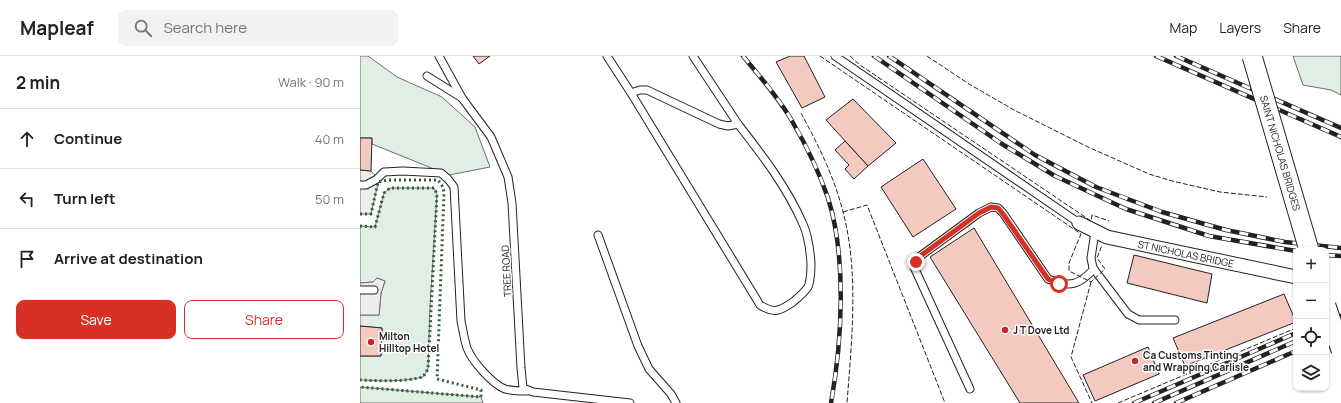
<!DOCTYPE html>
<meta charset="utf-8">
<style>
:root{--surface:#fff;--page:#f2f2f2;--text:#222;--muted:#767676;--line:#e0e0e0;--accent:#d93025}
body{margin:0;font-family:Manrope,sans-serif;background:var(--page);color:var(--text)}
.controls{position:absolute;right:12px;bottom:12px;display:grid;overflow:hidden;border-radius:8px;box-shadow:0 1px 3px #0004}
.controls button{width:36px;height:36px;display:grid;place-items:center;padding:0;border:0;border-bottom:1px solid var(--line);background:var(--surface);color:var(--text);font:20px sans-serif}
.stop{position:absolute;width:12px;height:12px;margin:-9px;border:3px solid #d93025;border-radius:50%;background:#fff}
.stop.end{background:#d93025;border-color:#fff;box-shadow:0 1px 4px #0008}
.list{margin:0;padding:0;list-style:none}
h2{display:flex;justify-content:space-between;align-items:center;height:52px;margin:0;padding:0 16px;font-size:17px}
h2 small{font-size:13px;font-weight:400;color:var(--muted)}
.list li{display:grid;grid-template-columns:26px 1fr auto;gap:12px;align-items:center;box-sizing:border-box;height:60px;padding:0 16px;border-top:1px solid var(--line)}
.list b{display:block;font-size:15px;white-space:nowrap}
.list em{font-size:13px;font-style:normal;color:var(--muted)}
.actions{display:flex;gap:8px;padding:12px 16px}
.actions a{flex:1;padding:9px 0;border:1px solid var(--accent);border-radius:8px;text-align:center;font-size:14px;color:var(--accent)}
.actions .main{background:var(--accent);color:#fff}
.icon{flex:none;width:22px;height:22px;fill:none;stroke:currentColor;stroke-width:2;stroke-linecap:round;stroke-linejoin:round}
.map{position:relative;flex:none;width:981px;height:347px;overflow:hidden}
header{display:flex;align-items:center;gap:24px;box-sizing:border-box;height:56px;padding:0 20px;background:var(--surface);border-bottom:1px solid var(--line)}
header strong{font-size:19px}
nav{display:flex;gap:22px;margin-inline-start:auto;font-size:14px}
.search{width:280px;height:36px;background:var(--page);display:flex;align-items:center;gap:10px;box-sizing:border-box;padding:0 14px;border-radius:8px;color:var(--muted);font-size:15px}
main{display:flex}
aside{flex:1;background:var(--surface)}
.map>svg:first-child{display:block}
.green{fill:#e0efe3;stroke:#6f6f6f}
.parking{fill:#ededed;stroke:#6f6f6f}
.building{fill:#f3c9c0;stroke:#222}
.lines{fill:none;stroke-linecap:round;stroke-linejoin:round}
.lane-casing{stroke:#222;stroke-width:9}
.street-casing{stroke:#222;stroke-width:15}
.lane{stroke:#fff;stroke-width:7}
.street{stroke:#fff;stroke-width:13}
.rail-casing{stroke:#222;stroke-width:4.5}
.rail{stroke:#fff;stroke-width:3;stroke-dasharray:9;stroke-linecap:butt}
.secondary-bridge-casing{stroke:#222;stroke-width:21;stroke-linecap:butt}
.secondary-bridge{stroke:#fff;stroke-width:19}
.hedge{stroke:#2f5e38;stroke-width:3;stroke-dasharray:2 3;stroke-linecap:butt}
.fence{stroke:#222;stroke-width:1;stroke-dasharray:5 2;stroke-linecap:butt}
.route{stroke:#d93025;stroke-width:5}
.poi-dot{fill:#c62828;stroke:#fff;stroke-width:1.5}
.labels{text-anchor:middle;dominant-baseline:central;stroke-width:3;stroke-linejoin:round;paint-order:stroke}
.street-label{font-size:10px;fill:#222;stroke:#fff}
.poi-label{font-size:10px;font-weight:bold;fill:#222;stroke:#fff;text-anchor:start}
</style>
<header>
<strong>Mapleaf</strong>
<div class="search"><svg class="icon" aria-label="search" viewBox="0 0 24 24"><circle cx="10" cy="10" r="6"/><path d="M15 15l6 6"/></svg>Search here</div>
<nav><a>Map</a><a>Layers</a><a>Share</a></nav>
</header>
<main>
<aside>
<h2>2 min<small>Walk · 90 m</small></h2>
<ul class="list">
<li><svg class="icon" aria-label="ahead" viewBox="0 0 24 24"><path d="M12 20V5M6 11l6-6 6 6"/></svg><div><b>Continue</b></div><em>40 m</em></li>
<li><svg class="icon" aria-label="left" viewBox="0 0 24 24"><path d="M17 20v-9H6M10 6l-5 5 5 5"/></svg><div><b>Turn left</b></div><em>50 m</em></li>
<li><svg class="icon" aria-label="arrive" viewBox="0 0 24 24"><path d="M6 21V4h12l-3 4 3 4H6"/></svg><div><b>Arrive at destination</b></div></li>
</ul>
<div class="actions"><a class="main">Save</a><a>Share</a></div>
</aside>
<div class="map">
<svg width="981" height="347" viewBox="0 0 981 347">
<rect width="100%" height="100%" fill="#fff"/>
<g class="green">
<polygon points="0,0 8,0 37,21 82,41 115,71 130,111 89,119 12,88 12,82 0,82"/>
<polygon points="933,0 981,0 981,39 971,34 943,29"/>
<path d="M30 132H74L77 138 70 250 68 313 63 321C43 326 21 325 0 324V300H21L22 272 0 270V259H19L21 237 25 225 17 222 13 226 0 227V170L15 171 24 137Z"/>
<polygon points="0,331 121,341 123,347 0,347"/>
</g>
<g class="parking">
<polygon points="0,114 11,115 19,123 11,158 0,158"/>
<polygon points="17,222 25,225 21,237 19,259 0,259 0,227 13,226"/>
</g>
<g class="building">
<polygon points="113,0 130,0 119,8"/>
<polygon points="430,0 444,0 465,41 442,52 416,6"/>
<polygon points="493,43 536,87 508,110 466,64"/>
<polygon points="0,82 12,82 11,115 0,114"/>
<polygon points="485,85 508,110 494,123 485,113 489,109 475,94"/>
<polygon points="563,103 596,153 553,181 521,131"/>
<polygon points="614,172 719,347 660,347 570,201"/>
<polygon points="774,199 852,218 847,247 767,227"/>
<polygon points="924,238 936,266 825,310 813,282"/>
<polygon points="0,270 22,272 21,300 0,300"/>
<polygon points="788,291 799,318 735,345 723,319"/>
</g>
<g class="lines">
<defs>
<g id="lane">
<polyline points="79,0 102,42"/>
<path d="M247 0 271 37 400 249C414 258 420 255 433 246 439 241 444 237 448 231 451 224 451 214 451 207 450 194 448 179 443 168 427 131 402 99 378 68L368 70 359 68 287 34H280L271 37"/>
<polyline points="333,0 378,68"/>
<polyline points="475,0 719,167"/>
<polyline points="67,20 102,42 131,81 148,121 152,147 161,312 163,332 173,336 270,347"/>
<path d="M0 129H6L17 123 24 116 43 115 81 117 88 123 94 131 101 265C103 274 104 283 107 292 112 305 132 328 145 333 152 335 160 335 167 335"/>
<polyline points="735,176 731,202 733,212 768,258 779,264 815,264"/>
<polyline points="238,179 278,290 289,313 311,338 316,347"/>
<polyline points="0,234 14,234"/>
<path d="M610 333 554 211 556 206 559 201 619 157 631 151 638 152 643 157 688 223C710 232 719 229 734 213"/>
</g>
<g id="street">
<path id="s1" d="M719 167 747 181 936 221"/>
</g>
</defs>
<use href="#lane" class="lane-casing"/>
<use href="#street" class="street-casing"/>
<use href="#lane" class="lane"/>
<use href="#street" class="street"/>
<defs>
<g id="rail">
<path d="M383 0C400 21 419 42 432 65 446 89 459 116 468 142 487 202 482 286 471 347"/>
<polyline points="514,0 642,88 695,120 766,153 849,180 936,195"/>
<polyline points="529,0 675,99 736,131 802,156 866,174 925,186 981,192"/>
<polyline points="796,0 981,81"/>
<polyline points="816,0 981,72"/>
<polyline points="966,199 981,200"/>
<polyline points="966,265 981,260"/>
<polyline points="966,273 981,268"/>
<polyline points="966,282 981,277"/>
<polyline points="774,347 936,277"/>
<polyline points="794,347 936,285"/>
<polyline points="816,347 936,295"/>
</g>
</defs>
<use href="#rail" class="rail-casing"/>
<use href="#rail" class="rail"/>
<defs>
<g id="secondary-bridge">
<path id="s2" d="M892 0 949 194"/>
<polyline points="966,250 981,294"/>
</g>
</defs>
<use href="#secondary-bridge" class="secondary-bridge-casing"/>
<use href="#secondary-bridge" class="secondary-bridge"/>
<g class="hedge">
<polyline points="0,158 11,158 18,126 27,124 78,124 83,131 84,136 77,323 121,334 121,341 0,331"/>
<path d="M0 170 15 171 24 137 30 132H74L77 138 68 313 63 321C43 326 21 325 0 324"/>
</g>
<g class="fence">
<polyline points="460,0 721,178 709,207 709,215 731,226 745,213 737,202 742,189"/>
<polyline points="490,0 500,9 731,165 732,159 749,165"/>
<polyline points="567,0 609,28 654,54 728,91 789,118 812,125 860,136 907,141"/>
<path d="M441 57C456 85 471 114 480 145 500 210 492 280 487 347"/>
<polyline points="483,156 507,149 585,347"/>
<polyline points="731,226 711,301 732,347"/>
<polyline points="758,347 936,272"/>
</g>
</g>
<g class="lines">
<polyline class="route" points="556,206 559,201 619,157 631,151 638,152 643,158 688,223 699,228"/>
</g>
<g class="poi-dot">
<circle cx="645" cy="274" r="4"/>
<circle cx="11" cy="286" r="4"/>
<circle cx="775" cy="305" r="4"/>
</g>
<g class="labels">
<g class="street-label">
<text stroke="none"><textPath href="#s2" startOffset="101">SAINT NICHOLAS BRIDGES</textPath></text>
<text stroke="none"><textPath href="#s1" startOffset="112">ST NICHOLAS BRIDGE</textPath></text>
<text transform="translate(146 215) rotate(-93)">TREE ROAD</text>
</g>
<g class="poi-label">
<text x="653" y="274">J T Dove Ltd</text>
<text x="19" y="280">Milton<tspan x="19" dy="12">Hilltop Hotel</tspan></text>
<text x="783" y="299">Ca Customs Tinting<tspan x="783" dy="12">and Wrapping Carlisle</tspan></text>
</g>
</g>
</svg>
<div class="controls">
<button>+</button>
<button>−</button>
<button><svg class="icon" aria-label="locate" viewBox="0 0 24 24"><circle cx="12" cy="12" r="6"/><path d="M12 2v4M12 18v4M2 12h4M18 12h4"/></svg></button>
<button><svg class="icon" aria-label="layers" viewBox="0 0 24 24"><path d="M12 4l9 5-9 5-9-5zM3 14l9 5 9-5"/></svg></button>
</div>
<div class="stop" style="left:699px;top:228px"></div>
<div class="stop end" style="left:556px;top:206px"></div>
</div>
</main>
